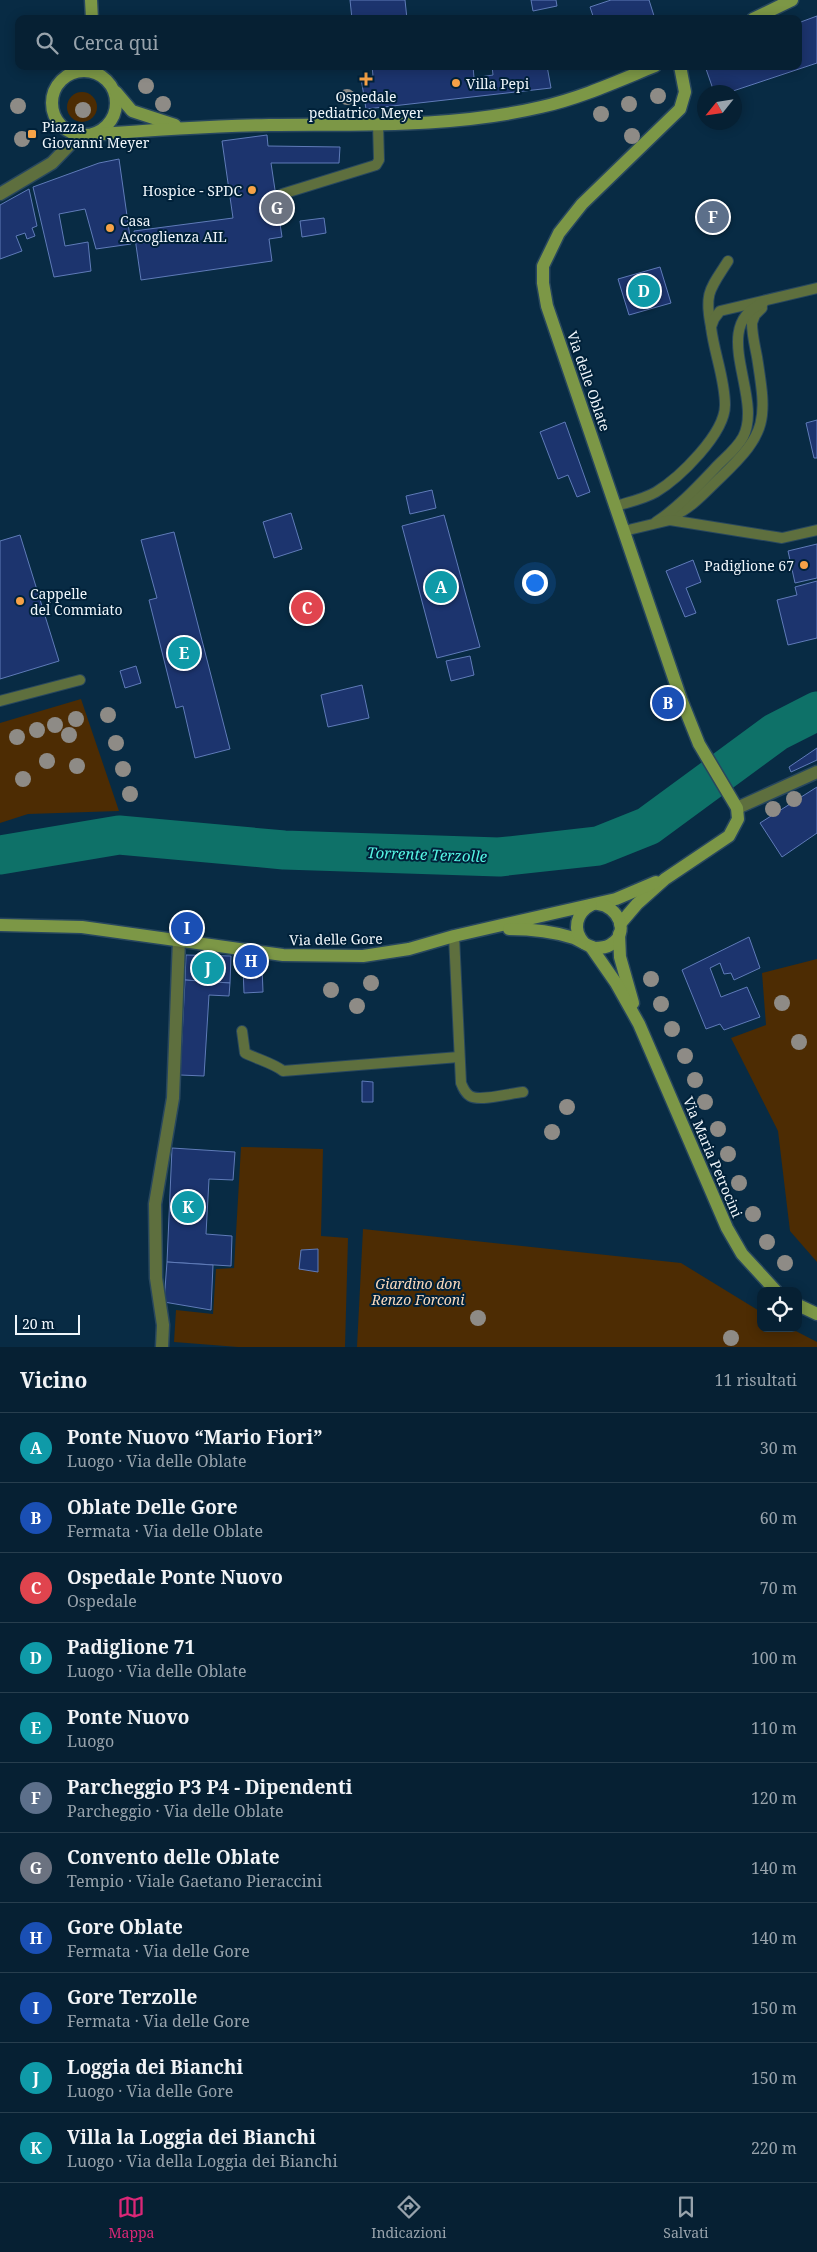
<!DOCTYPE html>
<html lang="it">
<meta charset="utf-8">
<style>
:root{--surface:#062033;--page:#0f283b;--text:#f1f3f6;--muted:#98a3ac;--line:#273e4e;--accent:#db2777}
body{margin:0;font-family:"Noto Serif",serif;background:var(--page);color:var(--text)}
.controls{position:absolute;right:15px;bottom:15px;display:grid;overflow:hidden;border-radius:10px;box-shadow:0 2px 12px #0003}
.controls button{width:45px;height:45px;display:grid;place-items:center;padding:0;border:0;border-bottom:1px solid var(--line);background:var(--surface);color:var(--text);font:25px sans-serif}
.compass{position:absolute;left:697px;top:85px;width:45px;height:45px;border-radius:50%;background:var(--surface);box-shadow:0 2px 12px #0003;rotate:240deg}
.scale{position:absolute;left:15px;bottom:12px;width:65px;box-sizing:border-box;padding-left:5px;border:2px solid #eff6fb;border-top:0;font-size:14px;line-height:18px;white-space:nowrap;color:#eff6fb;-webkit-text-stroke:4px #002139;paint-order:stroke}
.you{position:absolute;left:534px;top:582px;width:18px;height:18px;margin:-12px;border:4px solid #fff;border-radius:50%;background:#1a73e8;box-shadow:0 0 0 8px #1a73e833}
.badge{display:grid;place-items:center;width:32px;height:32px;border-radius:50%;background:var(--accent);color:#fff;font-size:16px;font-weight:700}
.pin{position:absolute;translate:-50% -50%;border:2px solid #fff;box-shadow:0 1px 5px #0006}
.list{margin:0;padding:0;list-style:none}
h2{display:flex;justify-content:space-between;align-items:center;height:65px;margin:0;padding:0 20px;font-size:21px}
h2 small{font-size:16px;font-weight:400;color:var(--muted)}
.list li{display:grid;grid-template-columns:32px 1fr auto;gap:15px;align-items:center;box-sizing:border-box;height:70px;padding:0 20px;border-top:1px solid var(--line)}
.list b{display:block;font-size:19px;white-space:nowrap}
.list p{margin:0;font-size:16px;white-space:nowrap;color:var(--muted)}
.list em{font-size:16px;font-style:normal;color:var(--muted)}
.icon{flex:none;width:28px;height:28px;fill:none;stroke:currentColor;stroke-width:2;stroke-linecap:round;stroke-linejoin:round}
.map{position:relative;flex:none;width:817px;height:1347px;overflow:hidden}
.search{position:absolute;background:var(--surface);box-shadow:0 2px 12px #0003;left:15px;right:15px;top:15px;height:55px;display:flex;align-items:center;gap:12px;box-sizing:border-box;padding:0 18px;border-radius:10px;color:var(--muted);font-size:19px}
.sheet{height:835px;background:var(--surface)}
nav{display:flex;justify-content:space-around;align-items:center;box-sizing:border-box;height:70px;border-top:1px solid var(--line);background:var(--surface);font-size:14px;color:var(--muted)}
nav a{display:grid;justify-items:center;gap:2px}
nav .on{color:var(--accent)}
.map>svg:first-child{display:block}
.green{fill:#4d2c03}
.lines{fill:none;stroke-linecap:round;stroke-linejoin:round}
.river{stroke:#0e7168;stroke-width:39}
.building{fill:#1c346e;stroke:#5f7bb8}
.lane-casing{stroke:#28475e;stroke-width:12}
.street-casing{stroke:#28475e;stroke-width:15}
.secondary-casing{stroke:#28475e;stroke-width:15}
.lane{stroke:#5e6f3e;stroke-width:10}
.street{stroke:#5e6f3e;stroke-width:12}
.secondary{stroke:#7c9746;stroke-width:12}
.tree{fill:#8e8b86}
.poi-dot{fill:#f6a247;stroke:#002139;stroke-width:2}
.labels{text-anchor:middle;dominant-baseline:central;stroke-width:4;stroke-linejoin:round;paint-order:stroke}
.poi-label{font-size:14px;fill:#eff6fb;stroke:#002139;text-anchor:start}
.street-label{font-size:14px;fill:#eff6fb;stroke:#002139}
.park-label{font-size:14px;font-style:italic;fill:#fbdabc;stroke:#002139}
.water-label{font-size:15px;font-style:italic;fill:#54f6e4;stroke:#002139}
</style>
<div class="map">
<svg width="817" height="1347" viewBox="0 0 817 1347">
<rect width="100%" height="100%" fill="#082b44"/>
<g class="green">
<circle cx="82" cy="107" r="15"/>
<polygon points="81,699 119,811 28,814 0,823 0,723"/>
<polygon points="817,959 817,1262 790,1231 778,1131 731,1038 766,1025 762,973"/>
<polygon points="241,1147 323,1149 321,1236 348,1238 345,1347 238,1347 174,1342 176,1310 213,1314 216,1269 234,1268"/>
<polygon points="363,1229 681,1263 761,1312 761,1328 790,1328 817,1342 817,1347 357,1347"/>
</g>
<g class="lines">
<polyline class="river" points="0,855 119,835 284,850 499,857 598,846 648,826 776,732 817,711"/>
</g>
<g class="building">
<polygon points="350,0 405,0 407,19 352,19"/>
<polygon points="531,0 556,0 557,6 533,11"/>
<polygon points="611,0 649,0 655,19 594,19 590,7"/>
<polygon points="817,16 817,63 730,92 714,92 705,66 798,66 798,23"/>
<polygon points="372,66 473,66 474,78 493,75 492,66 547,66 551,88 366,109 361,78 373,76"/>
<polygon points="267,135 268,146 340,147 339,163 271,163 282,237 269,239 272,261 141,280 134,231 233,218 222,141"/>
<polygon points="119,159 131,244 96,249 85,209 59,214 65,246 88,242 91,271 54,277 33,187 99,163"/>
<polygon points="29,189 37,226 32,228 35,236 27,239 25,233 16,236 22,251 0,259 0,205"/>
<polygon points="324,218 326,233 302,237 300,221"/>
<polygon points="660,267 671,303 629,315 618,279"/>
<polygon points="817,420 817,458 814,458 806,423"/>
<polygon points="565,422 590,492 577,497 568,475 558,479 540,432"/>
<polygon points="432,490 436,508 410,514 406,496"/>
<polygon points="291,513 302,549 274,558 263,522"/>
<polygon points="444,515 480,647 437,658 402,526"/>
<polygon points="174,532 230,749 195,758 183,706 176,708 149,600 157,598 141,540"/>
<polygon points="20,535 59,661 0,679 0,541"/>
<polygon points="817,544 817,578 795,583 788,551"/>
<polygon points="693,560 701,582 686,588 696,613 685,617 666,571"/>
<polygon points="817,581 817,638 788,645 777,600 797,595 795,587"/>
<polygon points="470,656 474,675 451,681 446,661"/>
<polygon points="136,666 141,683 125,688 120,671"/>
<polygon points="362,685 369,718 328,727 321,695"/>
<polygon points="817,748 817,760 791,772 789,767"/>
<polygon points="817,787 817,833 782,857 760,823"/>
<polygon points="749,937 760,968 734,980 731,973 724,974 720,963 710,968 721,997 747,987 760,1017 724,1030 720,1024 706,1029 682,970"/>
<polygon points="186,955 231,956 230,983 185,980"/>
<polygon points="262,966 263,992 244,993 243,967"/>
<polygon points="185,980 230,983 229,996 209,995 204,1076 180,1075"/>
<polygon points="362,1081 373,1082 373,1102 362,1102"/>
<polygon points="172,1148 235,1152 233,1180 209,1179 206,1234 232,1236 231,1266 167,1262"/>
<polygon points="318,1249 318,1272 299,1269 301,1250"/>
<polygon points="167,1262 213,1265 211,1310 164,1302"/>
</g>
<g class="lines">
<defs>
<g id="lane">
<polyline points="282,194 376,165 379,160 378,124"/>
<path d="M711 327C704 293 710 289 728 261"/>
<path d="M616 506C629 502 644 499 656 492 679 478 725 434 725 405 725 379 714 353 711 327L714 319 720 311 817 288"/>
<path d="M673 516C692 508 706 491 721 477 768 432 767 420 757 357 755 346 752 335 752 323L755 315 762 308"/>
<path d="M656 522C679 507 698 486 718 465 726 457 737 448 743 437 764 397 708 326 763 303"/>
<polyline points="624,531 670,520 782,538 817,530"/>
<polyline points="0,701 80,680"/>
<path d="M454 936 461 1083C463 1088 465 1093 470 1096 480 1102 511 1093 523 1092"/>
<path d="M242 1031 245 1053C257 1059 275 1064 283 1071L459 1057"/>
</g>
<g id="street">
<polyline points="0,194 52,163 79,135"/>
<polyline points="737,808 817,772"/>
<polyline points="162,1347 163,1325 156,1278 155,1204 173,1098 179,940"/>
</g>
<g id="secondary">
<polyline points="91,0 92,19"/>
<polyline points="753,19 792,0"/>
<circle cx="84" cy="103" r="32"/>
<polyline points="116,92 132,111 175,125"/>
<path d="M91 135C150 130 209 126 269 125 360 124 452 128 541 107 581 98 618 81 655 66"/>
<polyline points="620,924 637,904 665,879 729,836 738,819 737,808 699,744 681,699 547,306 543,283 543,266 559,233 582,204 680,109 685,92 680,66"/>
<polyline points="0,925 82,927 283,955 363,956 409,949 454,936 616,899 656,882"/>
<path d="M509 929C531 929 552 931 574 938 581 941 587 946 595 948 600 948 605 948 610 945 631 933 618 906 598 904"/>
<polyline points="619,934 620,957 633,1003"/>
<path d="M584 943C572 930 576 913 591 905"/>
<polyline points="591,947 616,983 639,1024 727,1228 742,1254 776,1291"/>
<polyline points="798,1305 817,1314"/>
</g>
</defs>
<use href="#lane" class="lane-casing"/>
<use href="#street" class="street-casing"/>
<use href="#secondary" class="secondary-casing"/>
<use href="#lane" class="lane"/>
<use href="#street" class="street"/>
<use href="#secondary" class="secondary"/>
</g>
<g class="tree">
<circle cx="146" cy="86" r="8"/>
<circle cx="658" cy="96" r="8"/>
<circle cx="347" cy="97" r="8"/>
<circle cx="163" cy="104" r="8"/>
<circle cx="629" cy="104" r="8"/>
<circle cx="18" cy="106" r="8"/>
<circle cx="83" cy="110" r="8"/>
<circle cx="601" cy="114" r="8"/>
<circle cx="632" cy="136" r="8"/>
<circle cx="22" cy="139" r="8"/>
<circle cx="108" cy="715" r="8"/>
<circle cx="76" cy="719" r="8"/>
<circle cx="55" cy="725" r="8"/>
<circle cx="37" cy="730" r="8"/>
<circle cx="69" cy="735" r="8"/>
<circle cx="17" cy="737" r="8"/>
<circle cx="116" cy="743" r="8"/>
<circle cx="47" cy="761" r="8"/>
<circle cx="77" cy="766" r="8"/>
<circle cx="123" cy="769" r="8"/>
<circle cx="23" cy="779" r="8"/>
<circle cx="130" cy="794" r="8"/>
<circle cx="794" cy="799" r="8"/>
<circle cx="773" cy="809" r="8"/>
<circle cx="651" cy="979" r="8"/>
<circle cx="371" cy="983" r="8"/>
<circle cx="331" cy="990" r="8"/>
<circle cx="782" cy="1003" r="8"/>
<circle cx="661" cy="1004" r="8"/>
<circle cx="357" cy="1006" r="8"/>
<circle cx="672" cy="1029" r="8"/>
<circle cx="799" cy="1042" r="8"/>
<circle cx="685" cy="1056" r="8"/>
<circle cx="695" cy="1080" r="8"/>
<circle cx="705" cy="1102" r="8"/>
<circle cx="567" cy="1107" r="8"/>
<circle cx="718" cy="1129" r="8"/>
<circle cx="552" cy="1132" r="8"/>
<circle cx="728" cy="1154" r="8"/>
<circle cx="739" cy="1183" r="8"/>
<circle cx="753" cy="1214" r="8"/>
<circle cx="767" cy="1242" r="8"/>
<circle cx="785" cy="1263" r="8"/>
<circle cx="478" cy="1318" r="8"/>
<circle cx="731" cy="1338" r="8"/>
</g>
<g class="poi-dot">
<path d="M363.5 71.5h5v5h5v5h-5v5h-5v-5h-5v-5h5z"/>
<circle cx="456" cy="83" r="5"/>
<rect x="27" y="129" width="10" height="10" rx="2.5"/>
<circle cx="252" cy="190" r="5"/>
<circle cx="110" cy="228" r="5"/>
<circle cx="804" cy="565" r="5"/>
<circle cx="20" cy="601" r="5"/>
</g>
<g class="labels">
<g class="poi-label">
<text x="466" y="83">Villa Pepi</text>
<text x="366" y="96" text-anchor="middle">Ospedale<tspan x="366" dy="16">pediatrico Meyer</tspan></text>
<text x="42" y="126">Piazza<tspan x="42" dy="16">Giovanni Meyer</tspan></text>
<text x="242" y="190" text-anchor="end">Hospice - SPDC</text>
<text x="120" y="220">Casa<tspan x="120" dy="16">Accoglienza AIL</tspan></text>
<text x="794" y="565" text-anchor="end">Padiglione 67</text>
<text x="30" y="593">Cappelle<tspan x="30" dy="16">del Commiato</tspan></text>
</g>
<g class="street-label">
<text transform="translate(589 381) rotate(71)">Via delle Oblate</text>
<text transform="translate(336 939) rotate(-1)">Via delle Gore</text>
<text transform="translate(713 1157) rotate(67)">Via Maria Petrocini</text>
</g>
<g class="park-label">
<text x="418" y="1283">Giardino don<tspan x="418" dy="16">Renzo Forconi</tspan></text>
</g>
<g class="water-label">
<text transform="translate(427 854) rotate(2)">Torrente Terzolle</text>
</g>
</g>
</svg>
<div class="controls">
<button><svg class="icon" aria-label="locate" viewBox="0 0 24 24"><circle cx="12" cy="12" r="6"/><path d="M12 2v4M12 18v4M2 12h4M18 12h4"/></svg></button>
</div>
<svg class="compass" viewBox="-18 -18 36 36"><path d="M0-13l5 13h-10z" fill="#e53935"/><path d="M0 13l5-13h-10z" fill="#98a3ac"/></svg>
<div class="scale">20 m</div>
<div class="you"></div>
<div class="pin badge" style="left:441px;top:587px;background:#0f9aa8">A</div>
<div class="pin badge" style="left:668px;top:703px;background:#1a4fb4">B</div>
<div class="pin badge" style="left:307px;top:608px;background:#e0444e">C</div>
<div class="pin badge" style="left:644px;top:291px;background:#0f9aa8">D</div>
<div class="pin badge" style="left:184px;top:653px;background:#0f9aa8">E</div>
<div class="pin badge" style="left:713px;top:217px;background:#5c6f8a">F</div>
<div class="pin badge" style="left:277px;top:208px;background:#6b7280">G</div>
<div class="pin badge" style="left:251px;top:961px;background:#1a4fb4">H</div>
<div class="pin badge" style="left:187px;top:928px;background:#1a4fb4">I</div>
<div class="pin badge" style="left:208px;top:968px;background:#0f9aa8">J</div>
<div class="pin badge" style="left:188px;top:1207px;background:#0f9aa8">K</div>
<div class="search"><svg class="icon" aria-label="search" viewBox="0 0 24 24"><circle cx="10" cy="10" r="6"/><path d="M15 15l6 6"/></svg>Cerca qui</div>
</div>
<section class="sheet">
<h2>Vicino<small>11 risultati</small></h2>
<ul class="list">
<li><span class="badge" style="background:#0f9aa8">A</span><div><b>Ponte Nuovo “Mario Fiori”</b><p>Luogo · Via delle Oblate</p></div><em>30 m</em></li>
<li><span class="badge" style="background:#1a4fb4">B</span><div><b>Oblate Delle Gore</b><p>Fermata · Via delle Oblate</p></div><em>60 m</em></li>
<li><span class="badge" style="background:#e0444e">C</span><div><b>Ospedale Ponte Nuovo</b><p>Ospedale</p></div><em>70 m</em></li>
<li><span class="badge" style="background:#0f9aa8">D</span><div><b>Padiglione 71</b><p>Luogo · Via delle Oblate</p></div><em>100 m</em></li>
<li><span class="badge" style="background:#0f9aa8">E</span><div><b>Ponte Nuovo</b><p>Luogo</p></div><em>110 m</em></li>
<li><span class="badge" style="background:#5c6f8a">F</span><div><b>Parcheggio P3 P4 - Dipendenti</b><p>Parcheggio · Via delle Oblate</p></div><em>120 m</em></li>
<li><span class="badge" style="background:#6b7280">G</span><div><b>Convento delle Oblate</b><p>Tempio · Viale Gaetano Pieraccini</p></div><em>140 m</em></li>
<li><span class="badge" style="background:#1a4fb4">H</span><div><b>Gore Oblate</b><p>Fermata · Via delle Gore</p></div><em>140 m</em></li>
<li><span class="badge" style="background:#1a4fb4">I</span><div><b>Gore Terzolle</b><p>Fermata · Via delle Gore</p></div><em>150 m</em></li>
<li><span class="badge" style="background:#0f9aa8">J</span><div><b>Loggia dei Bianchi</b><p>Luogo · Via delle Gore</p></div><em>150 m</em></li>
<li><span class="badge" style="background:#0f9aa8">K</span><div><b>Villa la Loggia dei Bianchi</b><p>Luogo · Via della Loggia dei Bianchi</p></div><em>220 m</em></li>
</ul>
</section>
<nav>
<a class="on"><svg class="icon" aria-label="map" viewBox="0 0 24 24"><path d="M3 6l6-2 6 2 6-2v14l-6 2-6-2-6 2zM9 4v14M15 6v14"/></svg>Mappa</a>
<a><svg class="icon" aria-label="directions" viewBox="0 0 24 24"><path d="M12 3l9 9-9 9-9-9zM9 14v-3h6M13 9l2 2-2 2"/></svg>Indicazioni</a>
<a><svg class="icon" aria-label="saved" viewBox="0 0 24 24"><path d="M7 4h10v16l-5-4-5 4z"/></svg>Salvati</a>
</nav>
